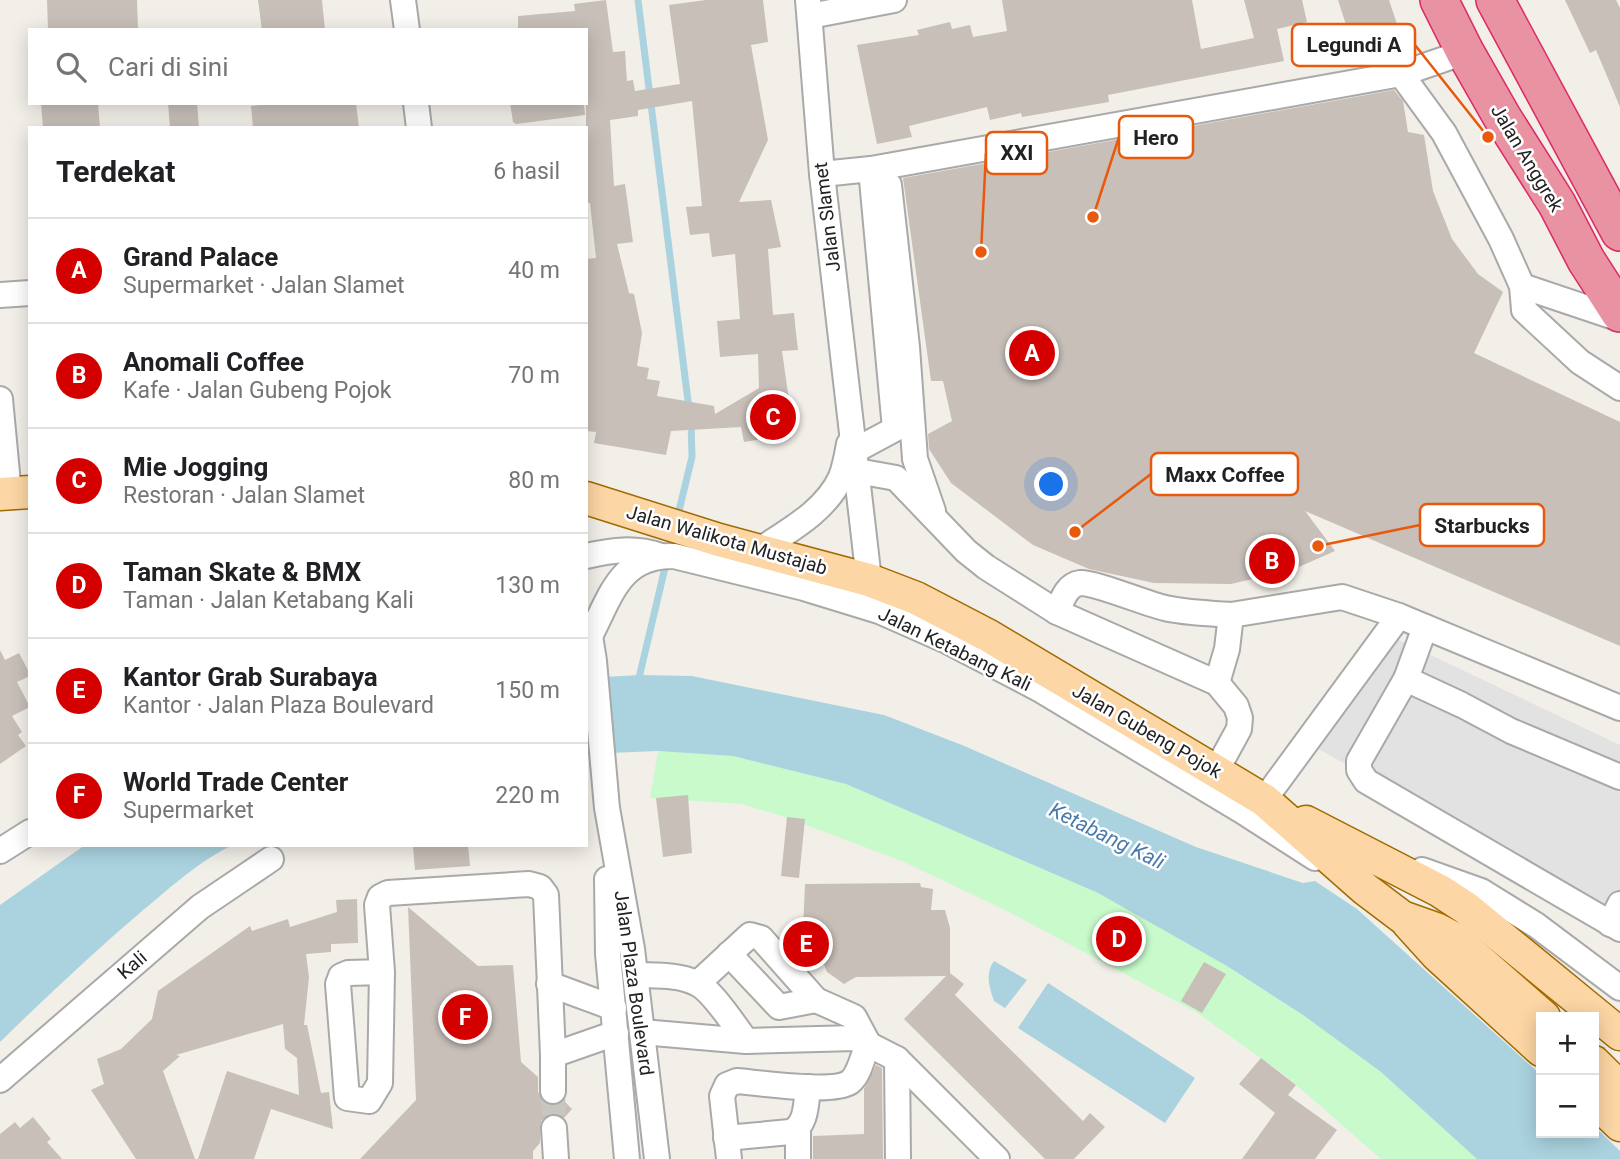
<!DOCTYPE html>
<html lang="id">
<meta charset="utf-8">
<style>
:root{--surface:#fff;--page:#f6f6f6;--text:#202124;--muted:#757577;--line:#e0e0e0;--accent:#d40000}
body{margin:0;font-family:Roboto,sans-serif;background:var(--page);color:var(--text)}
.controls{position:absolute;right:21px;bottom:21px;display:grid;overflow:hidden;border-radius:0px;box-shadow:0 4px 18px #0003}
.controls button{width:63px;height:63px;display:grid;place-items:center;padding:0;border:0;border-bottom:2px solid var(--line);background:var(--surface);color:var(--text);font:35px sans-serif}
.you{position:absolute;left:1052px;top:485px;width:24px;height:24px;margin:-18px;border:5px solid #fff;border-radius:50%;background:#1a73e8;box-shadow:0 0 0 10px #1a73e833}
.badge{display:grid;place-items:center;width:46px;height:46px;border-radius:50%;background:var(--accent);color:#fff;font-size:23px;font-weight:700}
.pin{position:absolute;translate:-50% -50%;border:4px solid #fff;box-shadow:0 2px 7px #0006}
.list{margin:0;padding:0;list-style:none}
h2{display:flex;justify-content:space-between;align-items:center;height:91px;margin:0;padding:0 28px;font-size:30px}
h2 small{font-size:23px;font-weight:400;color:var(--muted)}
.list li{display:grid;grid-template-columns:46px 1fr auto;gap:21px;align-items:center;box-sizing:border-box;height:105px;padding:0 28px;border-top:2px solid var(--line)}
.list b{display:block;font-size:26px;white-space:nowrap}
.list p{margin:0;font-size:23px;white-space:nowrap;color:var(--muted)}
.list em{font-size:23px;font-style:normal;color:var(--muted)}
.icon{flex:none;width:38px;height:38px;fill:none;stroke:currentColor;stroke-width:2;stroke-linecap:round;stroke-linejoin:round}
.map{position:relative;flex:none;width:1620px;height:1159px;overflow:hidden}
.search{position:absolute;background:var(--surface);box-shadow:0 4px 18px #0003;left:28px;top:28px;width:560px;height:77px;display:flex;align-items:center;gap:18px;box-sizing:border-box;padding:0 24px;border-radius:0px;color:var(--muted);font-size:26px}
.panel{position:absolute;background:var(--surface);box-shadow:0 4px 18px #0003;left:28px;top:126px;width:560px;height:721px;border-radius:0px}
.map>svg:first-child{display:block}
.park{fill:#c8facc}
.parking{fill:#e2e2e2}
.water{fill:#aad3df}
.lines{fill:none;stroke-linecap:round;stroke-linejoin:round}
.stream{stroke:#aad3df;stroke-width:7}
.building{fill:#c7bfb8;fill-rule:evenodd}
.minor-tunnel{stroke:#c8c6c1;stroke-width:24;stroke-dasharray:24 12;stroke-linecap:butt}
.minor-casing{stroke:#a9a9a9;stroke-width:28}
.major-casing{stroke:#a06b00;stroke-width:35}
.highway-casing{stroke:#dc2a67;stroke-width:40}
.minor{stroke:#fff;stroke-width:24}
.major{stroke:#fcd6a4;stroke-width:32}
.highway{stroke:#e892a2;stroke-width:37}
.labels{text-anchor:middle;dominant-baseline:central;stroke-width:5;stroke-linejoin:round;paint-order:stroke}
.street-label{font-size:19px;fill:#222;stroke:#fff}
.water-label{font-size:21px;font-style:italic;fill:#4a7aab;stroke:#fff}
.leader{fill:none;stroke:#e8590c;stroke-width:2.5}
.callout-dot{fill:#e8590c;stroke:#fff;stroke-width:2.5}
.callout{fill:#fff;stroke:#e8590c;stroke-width:2.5}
.callout-label{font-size:21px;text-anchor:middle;font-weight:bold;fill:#222}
</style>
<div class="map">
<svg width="1620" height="1159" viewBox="0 0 1620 1159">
<rect width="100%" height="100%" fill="#f2efe9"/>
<polygon class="park" points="658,751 733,756 846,784 1098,893 1227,966 1303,1015 1381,1072 1477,1159 1381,1159 1286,1076 1196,1012 1007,911 904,862 785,817 742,804 650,798"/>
<polygon class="parking" points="1382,632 1620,745 1620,926 1526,866 1301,739"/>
<g class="water">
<polygon points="639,675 692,676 884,715 962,745 1196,847 1303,883 1315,881 1357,909 1541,1075 1541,1133 1594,1133 1594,1126 1620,1151 1620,1159 1477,1159 1381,1072 1303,1015 1227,966 1098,893 846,784 733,756 658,751 586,754 586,678"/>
<path d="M85 845H233C200 860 170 888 142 911 93 953 46 997 0 1042V905Z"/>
<path d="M994 961 1027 980 1005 1008 994 1001C989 987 985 973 994 961Z"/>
<polygon points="1048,983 1195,1078 1165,1123 1018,1028"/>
</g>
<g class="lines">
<g class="stream">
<polyline points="638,0 689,409"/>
<polyline points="677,519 692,457 691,421"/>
<polyline points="638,682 673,534"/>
</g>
</g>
<g class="building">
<polygon points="47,0 137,0 138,30 48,30"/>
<polygon points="258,0 322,0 325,30 262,30"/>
<path d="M606 0 613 52 625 51 627 81 633 80 635 91 680 84 669 5 706 0H763L768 42 751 45 768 140 739 202 771 200 781 247 768 249 773 315 794 313 796 333 798 350 782 351 788 393 793 413 791 414 794 434 744 442 741 427 671 431 666 455 594 443 596 432 586 431V259L596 258 590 203H586V30H518V16L575 11 574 4ZM692 101 702 206 686 207 690 235 709 233 712 257 735 254 740 319 717 321 720 357 758 354 759 388 715 414 714 406 657 396 660 381 647 379 649 368 637 366 642 333 634 294 629 293 617 244 633 242 625 184 614 186 610 120 638 116V110Z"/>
<polygon points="1002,0 1192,0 1201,49 1254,38 1244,0 1302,0 1307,22 1277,29 1284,61 1108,95 1109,102 1022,117 1021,113 990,120 987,107 909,126 912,137 877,144 857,45 919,35 917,30 950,22 952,29 970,25 973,37 1007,31"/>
<polygon points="1338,0 1389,0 1403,42 1349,59 1341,37 1349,34"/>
<polygon points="1565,0 1616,0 1620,8 1620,107 1596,50 1590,53"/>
<polygon points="1394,90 1403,101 1408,132 1424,135 1433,191 1452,239 1478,274 1503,292 1474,353 1620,422 1620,646 1305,511 1335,551 1292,570 1231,584 1154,583 1089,569 1033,545 951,483 929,449 928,434 952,421 943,381 931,381 903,178"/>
<polygon points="41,103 98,103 100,128 43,128"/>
<polygon points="168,103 197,103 199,128 170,128"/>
<polygon points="276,103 356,103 359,128 253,128 251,106"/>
<polygon points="510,103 584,103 585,115 516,124 513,122"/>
<polygon points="0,650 5,660 19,653 30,674 30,676 17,682 30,707 12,716 22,732 18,735 26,746 0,764"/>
<polygon points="688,795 692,853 663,857 656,798"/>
<polygon points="787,817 805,819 799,878 781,876"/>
<polygon points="435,845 468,845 470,866 415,870 413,847"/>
<polygon points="920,883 921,887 933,889 931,910 945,910 950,928 950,973 964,984 955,995 1083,1121 1090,1113 1105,1127 1074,1159 1045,1159 904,1019 946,976 856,977 844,984 827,972 819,952 802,952 805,884"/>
<polygon points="357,899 358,943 331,944 331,952 306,954 309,977 304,1025 307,1025 321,1093 329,1092 333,1129 271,1109 254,1159 198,1159 227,1071 299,1095 297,1058 285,1049 283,1024 176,1055 180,1056 163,1071 195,1159 136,1159 91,1090 104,1084 97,1059 121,1049 152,1019 158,991 250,926 252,931 288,919 290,927 337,912 336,900"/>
<polygon points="408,907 478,966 513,965 521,1062 538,1077 538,1092 545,1103 554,1106 564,1101 572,1109 564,1118 552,1113 541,1121 540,1143 533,1151 533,1159 360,1159 416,1100"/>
<polygon points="1204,962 1226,974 1202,1013 1181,1001"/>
<polygon points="1261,1058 1296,1085 1288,1095 1337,1130 1315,1159 1242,1159 1275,1113 1239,1084"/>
<polygon points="876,1065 882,1068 883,1159 813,1159 813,1136 864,1134 864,1089"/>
<polygon points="33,1117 51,1139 47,1142 62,1159 0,1159 0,1134 15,1122 20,1128"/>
</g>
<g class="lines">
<polyline class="minor-tunnel" points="553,1091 554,1128"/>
<defs>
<g id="minor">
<polyline points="403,0 407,30"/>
<polyline points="808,0 822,174 869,580"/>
<polyline points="810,16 894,0"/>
<polyline points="1401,74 1444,133 1501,239 1522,286 1524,310 1580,362 1620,388"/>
<polyline points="416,103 419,128"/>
<polyline points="822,174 871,169"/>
<polyline points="889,185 907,347 915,459 933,511"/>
<polyline points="1522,286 1620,319"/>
<polyline points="0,295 30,293"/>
<polyline points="0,399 9,494"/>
<polyline points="854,451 895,429 871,169 1401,74 1465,52"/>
<polyline points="857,471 896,478 966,551 986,567 1057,612 1217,683 1236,706 1240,718 1239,729 1216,771"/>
<path d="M758 551C788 531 826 511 841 477 845 467 847 455 849 444"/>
<path d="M586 556C613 550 635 547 661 556"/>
<path d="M1057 612C1062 601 1066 585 1080 583 1094 582 1147 604 1165 608 1186 613 1209 613 1231 615"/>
<polyline points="1425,627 1406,679 1359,761 1359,770 1366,781 1620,929"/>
<polyline points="586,629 590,636 594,661 607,808 632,949 657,1159"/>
<path d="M590 636C611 596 620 555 674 556L804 588 879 611 947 641 1039 689 1242 811 1315 858"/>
<polyline points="1406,679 1462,705 1511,731 1620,777"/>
<polyline points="1217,683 1227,649 1231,615 1342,597 1399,616 1620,708"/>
<polyline points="1264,800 1399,616"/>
<polyline points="0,851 30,832"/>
<polyline points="1422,870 1481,891 1536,925 1620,988"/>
<polyline points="607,879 608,954 627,1159"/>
<polyline points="1610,924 1620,904"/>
<polyline points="729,954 779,1007 816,1000"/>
<polyline points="382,972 348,973 341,976 338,984 347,1098 369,1101 380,1083 382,972 377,905 380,897 388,893 529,884 540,887 546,895 553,1055"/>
<path d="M635 975C655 976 677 974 696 983 711 989 736 1027 746 1041"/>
<path d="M698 983 750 935 761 938 816 1000 854 1017 868 1043C863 1055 860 1074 850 1082 833 1094 760 1083 737 1081L727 1085 722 1096 729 1159"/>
<polyline points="549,984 614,1008"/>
<polyline points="642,1032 746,1041 856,1038 897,1059 997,1159"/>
<polyline points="897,1059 898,1159"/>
<polyline points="0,1080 200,907 271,859"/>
<polyline points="553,1091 553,1055 616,1033"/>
<polyline points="554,1128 556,1159"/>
<polyline points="798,1130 798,1159"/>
<path d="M726 1138 790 1132C807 1126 806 1103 808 1087"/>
</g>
<g id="major">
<polyline points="0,494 30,492"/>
<polyline points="586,498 719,540 869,580 916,598 989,636 1264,800 1365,889 1402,917 1436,929 1455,939 1544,1017"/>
<polyline points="1306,822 1440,891 1466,908 1620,1034"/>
<polyline points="1408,923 1437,955 1541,1050"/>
<polyline points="1594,1062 1620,1088"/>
<polyline points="1594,1100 1620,1125"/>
</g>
<g id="highway">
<polyline points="1439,0 1465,52 1502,117 1557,204 1586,260 1620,313"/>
<polyline points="1495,0 1620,232"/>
</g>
</defs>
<use href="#minor" class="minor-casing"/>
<use href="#major" class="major-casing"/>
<use href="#highway" class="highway-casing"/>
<use href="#minor" class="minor"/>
<use href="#major" class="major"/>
<use href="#highway" class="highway"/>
</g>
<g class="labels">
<g class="street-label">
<text transform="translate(1527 158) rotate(59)">Jalan Anggrek</text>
<text transform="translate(827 217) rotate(-97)">Jalan Slamet</text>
<text transform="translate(727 540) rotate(16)">Jalan Walikota Mustajab</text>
<text transform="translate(955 649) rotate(26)">Jalan Ketabang Kali</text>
<text transform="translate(1147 731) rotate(30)">Jalan Gubeng Pojok</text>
<text transform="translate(132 965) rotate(-41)">Kali</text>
<text transform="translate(634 983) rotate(82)">Jalan Plaza Boulevard</text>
</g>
<g class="water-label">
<text transform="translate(1107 836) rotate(26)">Ketabang Kali</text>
</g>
</g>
<path class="leader" d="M1488 137L1415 45M1093 217L1119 137M981 252L986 153M1075 532L1151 474M1318 546L1420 525"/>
<g class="callout-dot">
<circle cx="1488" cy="137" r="7"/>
<circle cx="1093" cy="217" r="7"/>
<circle cx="981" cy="252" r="7"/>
<circle cx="1075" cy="532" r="7"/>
<circle cx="1318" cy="546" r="7"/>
</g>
<g class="callout">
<rect x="1292" y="24" width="123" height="42" rx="7"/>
<rect x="1119" y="116" width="74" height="42" rx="7"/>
<rect x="986" y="132" width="61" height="42" rx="7"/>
<rect x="1151" y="453" width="147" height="42" rx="7"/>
<rect x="1420" y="504" width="124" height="42" rx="7"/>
</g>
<g class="callout-label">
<text x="1354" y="52">Legundi A</text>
<text x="1156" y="145">Hero</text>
<text x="1017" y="160">XXI</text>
<text x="1225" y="482">Maxx Coffee</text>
<text x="1482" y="533">Starbucks</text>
</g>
</svg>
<div class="controls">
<button>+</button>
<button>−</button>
</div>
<div class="you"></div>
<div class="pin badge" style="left:1032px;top:353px">A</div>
<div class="pin badge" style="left:1272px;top:561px">B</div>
<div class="pin badge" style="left:773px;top:417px">C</div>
<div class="pin badge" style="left:1119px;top:939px">D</div>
<div class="pin badge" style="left:806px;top:944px">E</div>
<div class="pin badge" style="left:465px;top:1017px">F</div>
<div class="search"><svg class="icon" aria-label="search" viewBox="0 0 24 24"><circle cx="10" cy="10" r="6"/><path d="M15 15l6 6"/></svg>Cari di sini</div>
<section class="panel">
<h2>Terdekat<small>6 hasil</small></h2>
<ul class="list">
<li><span class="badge">A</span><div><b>Grand Palace</b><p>Supermarket · Jalan Slamet</p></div><em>40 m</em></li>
<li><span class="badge">B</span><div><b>Anomali Coffee</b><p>Kafe · Jalan Gubeng Pojok</p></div><em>70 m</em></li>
<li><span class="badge">C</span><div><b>Mie Jogging</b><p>Restoran · Jalan Slamet</p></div><em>80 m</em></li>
<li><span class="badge">D</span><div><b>Taman Skate &amp; BMX</b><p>Taman · Jalan Ketabang Kali</p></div><em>130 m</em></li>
<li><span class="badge">E</span><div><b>Kantor Grab Surabaya</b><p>Kantor · Jalan Plaza Boulevard</p></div><em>150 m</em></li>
<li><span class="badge">F</span><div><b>World Trade Center</b><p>Supermarket</p></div><em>220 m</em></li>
</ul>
</section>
</div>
